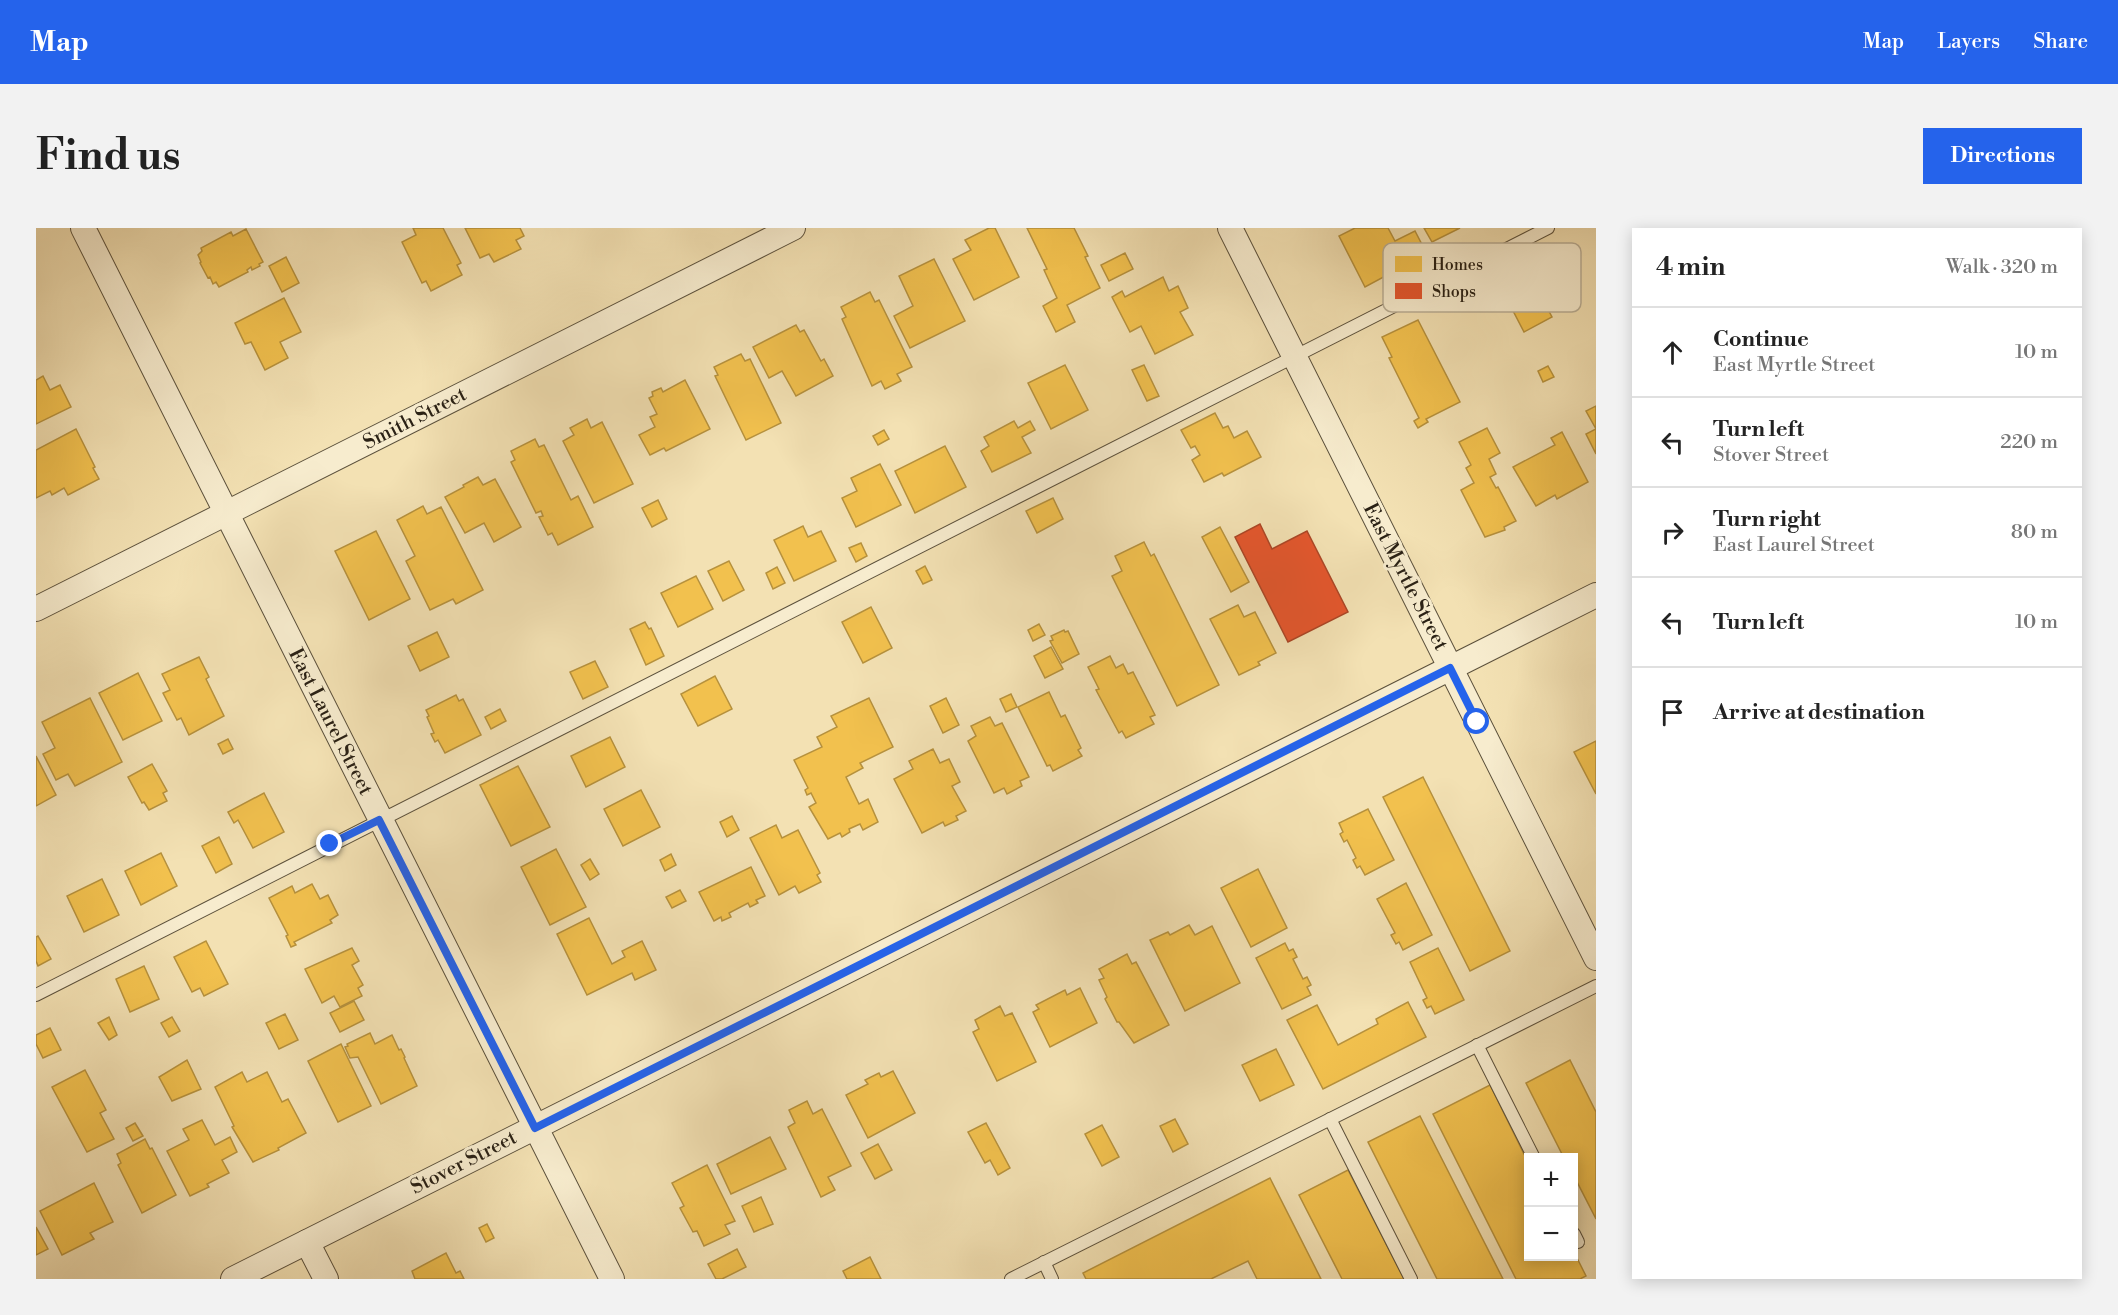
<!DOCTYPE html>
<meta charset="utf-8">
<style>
:root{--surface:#fff;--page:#f2f2f2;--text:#222;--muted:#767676;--line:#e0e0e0;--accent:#2563eb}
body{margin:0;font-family:"Libre Bodoni",serif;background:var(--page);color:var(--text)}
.controls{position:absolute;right:18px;bottom:18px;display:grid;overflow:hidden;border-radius:0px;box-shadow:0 3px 15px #0003}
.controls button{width:54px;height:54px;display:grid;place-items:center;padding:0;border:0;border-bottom:2px solid var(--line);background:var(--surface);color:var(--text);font:30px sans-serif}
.stop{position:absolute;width:18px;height:18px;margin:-14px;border:4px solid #2563eb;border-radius:50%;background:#fff}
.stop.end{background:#2563eb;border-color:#fff;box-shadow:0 2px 6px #0008}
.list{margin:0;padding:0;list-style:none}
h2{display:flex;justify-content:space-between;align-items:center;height:78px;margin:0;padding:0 24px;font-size:26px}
h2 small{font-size:20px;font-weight:400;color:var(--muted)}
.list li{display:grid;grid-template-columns:39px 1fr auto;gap:18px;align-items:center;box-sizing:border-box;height:90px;padding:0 24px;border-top:2px solid var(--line)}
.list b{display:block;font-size:22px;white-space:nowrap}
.list p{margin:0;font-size:20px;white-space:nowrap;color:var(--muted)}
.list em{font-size:20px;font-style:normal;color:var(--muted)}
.icon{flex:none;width:33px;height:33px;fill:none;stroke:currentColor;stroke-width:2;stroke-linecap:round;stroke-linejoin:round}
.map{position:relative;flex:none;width:1560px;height:1051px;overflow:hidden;border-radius:0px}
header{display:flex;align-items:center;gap:36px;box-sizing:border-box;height:84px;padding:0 30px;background:var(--accent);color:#fff}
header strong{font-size:28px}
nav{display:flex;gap:33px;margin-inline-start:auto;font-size:21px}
.intro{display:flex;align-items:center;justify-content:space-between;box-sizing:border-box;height:144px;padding:0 36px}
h1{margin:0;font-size:42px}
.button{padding:15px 27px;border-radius:0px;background:var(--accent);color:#fff;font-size:21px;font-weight:700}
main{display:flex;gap:36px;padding:0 36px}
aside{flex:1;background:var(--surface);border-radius:0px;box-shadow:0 3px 15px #0003}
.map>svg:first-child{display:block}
.homes{fill:#f2c14e;stroke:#b6913d;stroke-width:1.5}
.shops{fill:#e4572e;stroke:#ac4726;stroke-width:1.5}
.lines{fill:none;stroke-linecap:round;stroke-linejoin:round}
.service-casing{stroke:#5c513c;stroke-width:14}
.minor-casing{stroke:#5c513c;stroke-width:26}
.service{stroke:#f7ecce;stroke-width:12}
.minor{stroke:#f7ecce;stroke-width:24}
.route{stroke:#2563eb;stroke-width:8}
.labels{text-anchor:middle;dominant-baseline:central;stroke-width:6;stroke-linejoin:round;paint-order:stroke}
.street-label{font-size:20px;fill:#2a2115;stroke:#f7ecce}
.key{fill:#f7ecce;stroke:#baaf96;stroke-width:1.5}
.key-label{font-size:16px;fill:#2a2115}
</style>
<header>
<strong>Map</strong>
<nav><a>Map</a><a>Layers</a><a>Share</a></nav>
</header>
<div class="intro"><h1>Find us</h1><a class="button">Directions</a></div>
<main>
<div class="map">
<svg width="1560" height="1051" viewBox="0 0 1560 1051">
<rect width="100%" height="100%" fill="#f3e1b3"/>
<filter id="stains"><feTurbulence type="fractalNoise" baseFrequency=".00333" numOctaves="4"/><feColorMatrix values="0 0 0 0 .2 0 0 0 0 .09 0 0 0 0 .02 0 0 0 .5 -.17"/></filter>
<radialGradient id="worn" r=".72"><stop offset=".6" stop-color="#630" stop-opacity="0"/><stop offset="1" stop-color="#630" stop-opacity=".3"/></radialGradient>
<g class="homes">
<polygon points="377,0 407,0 425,35 421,37 426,47 395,63 390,53 386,55 366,14 380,7"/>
<polygon points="429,0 484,0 488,8 480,12 485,21 458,34 453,26 444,30"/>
<polygon points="953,0 959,0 983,49 938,72 917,31 935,22 929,12"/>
<polygon points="991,0 1038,0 1052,28 1049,29 1064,60 1031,77 1039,94 1020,104 1007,78 1021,70 1008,42 1011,41"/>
<polygon points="1319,0 1352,0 1359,13 1379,3 1395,34 1370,47 1366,39 1329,59 1303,8"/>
<polygon points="1388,0 1424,0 1396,14"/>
<polygon points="210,1 227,34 223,36 224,38 216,42 215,39 211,42 212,44 183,59 180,54 177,56 174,49 172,50 164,35 165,34 162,27 166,23 165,20 195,4 197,8"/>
<polygon points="1089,25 1097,41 1073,53 1065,37"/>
<polygon points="250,29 263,55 246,64 233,38"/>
<polygon points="898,31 929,93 874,120 858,88 877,78 863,48"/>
<polygon points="1127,49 1133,63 1142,58 1152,80 1144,84 1157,107 1119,126 1105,98 1094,104 1076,69 1086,63 1089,69"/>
<polygon points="1501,61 1516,89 1488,104 1473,75"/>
<polygon points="834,64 839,74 843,72 876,139 861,146 865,153 849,161 845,153 836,158 806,91 810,89 805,79"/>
<polygon points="248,70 265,104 244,114 252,130 229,142 215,114 209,116 199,95"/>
<polygon points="1382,92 1424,174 1390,191 1392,194 1382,200 1378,193 1383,190 1353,130 1356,129 1346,109"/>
<polygon points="760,97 764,104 768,102 785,133 788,131 797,148 760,168 746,143 733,150 717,119"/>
<polygon points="705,126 709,133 714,131 745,195 710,212 679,148 682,147 678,139"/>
<polygon points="1029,137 1052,182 1015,201 992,155"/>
<polygon points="1108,137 1123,168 1111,173 1096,142"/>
<polygon points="1512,138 1518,149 1507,154 1502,143"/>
<polygon points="7,148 14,162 24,157 35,179 0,196 0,152"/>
<polygon points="649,152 674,201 630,223 628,220 614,227 603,207 619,199 614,189 621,186 613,170 617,168 616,164 625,160 627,164"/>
<polygon points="1560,178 1560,226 1550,206 1560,201 1550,183"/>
<polygon points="1179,185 1187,200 1192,198 1198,210 1211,203 1225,229 1188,248 1186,245 1168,254 1156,232 1164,227 1159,218 1155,220 1145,202"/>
<polygon points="551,191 555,200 566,194 597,256 558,275 527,213 538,207 534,200"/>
<polygon points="978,193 982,200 994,193 999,202 986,209 995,225 956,244 945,223 953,218 948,209"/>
<polygon points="1451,200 1464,225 1453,231 1460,246 1454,249 1460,260 1462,259 1480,293 1468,299 1469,302 1449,309 1425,262 1438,255 1430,240 1435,237 1423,214"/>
<polygon points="40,201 59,239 57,240 63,251 32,267 28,260 16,267 14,263 0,270 0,222"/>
<polygon points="848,202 853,211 842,217 837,208"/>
<polygon points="1526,204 1552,254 1521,271 1519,267 1500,278 1477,239 1519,217 1515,210"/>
<polygon points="499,211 503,219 508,217 535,272 542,268 557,299 522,317 516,305 512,307 503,289 507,288 505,283 500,285 475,234 479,232 475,223"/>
<polygon points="909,218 930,259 879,285 859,243"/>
<polygon points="844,236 865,277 820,299 806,270 821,263 815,250"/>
<polygon points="442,249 447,257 459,251 485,299 458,314 448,295 429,305 409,269 428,259 427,257"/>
<polygon points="1017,270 1027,291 1001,305 990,283"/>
<polygon points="622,272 631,291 616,299 606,280"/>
<polygon points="387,278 391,286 405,279 447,362 420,376 417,371 394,382 370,333 379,328 361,292"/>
<polygon points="767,298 772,309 785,303 800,333 758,353 738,312"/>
<polygon points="1184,299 1213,354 1195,364 1166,309"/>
<polygon points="340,303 374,371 333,392 299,323"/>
<polygon points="1108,314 1115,328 1118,326 1183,457 1141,478 1076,348 1086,343 1079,328"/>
<polygon points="825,315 831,328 820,334 813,320"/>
<polygon points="693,333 708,362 687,373 672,343"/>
<polygon points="889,338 896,352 887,356 880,343"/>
<polygon points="741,339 749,355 737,361 730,345"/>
<polygon points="660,348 677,381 642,399 625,365"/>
<polygon points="1202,377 1208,389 1219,384 1240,425 1222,434 1224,437 1203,447 1174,391"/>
<polygon points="835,379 856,420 827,435 806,394"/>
<polygon points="609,394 613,401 615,400 628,428 610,437 594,401"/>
<polygon points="1003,396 1009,407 997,413 992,402"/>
<polygon points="1028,402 1029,404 1032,403 1043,426 1026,435 1014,413 1017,412 1015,408"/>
<polygon points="401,404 413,429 384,443 372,418"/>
<polygon points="1015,419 1027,441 1009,450 998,428"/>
<polygon points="1074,428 1080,440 1087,436 1092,446 1097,444 1119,487 1114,489 1118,496 1090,510 1086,503 1083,505 1060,462 1063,461 1052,439"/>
<polygon points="163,429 173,449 170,451 188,488 153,507 145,490 141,492 127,465 134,462 126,446"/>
<polygon points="559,433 572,459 547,471 534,444"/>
<polygon points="102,445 126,493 87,512 63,465"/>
<polygon points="679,448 696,481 662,498 645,466"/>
<polygon points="1013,464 1025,489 1029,487 1045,520 1042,522 1046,528 1017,543 1014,537 1011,538 982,479"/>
<polygon points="975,466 981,479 970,484 964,471"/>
<polygon points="420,467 423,473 427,471 445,507 409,525 402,512 399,514 395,506 398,505 391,489 393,488 390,482"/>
<polygon points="54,470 86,534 39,558 32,546 20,552 7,526 19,520 6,494"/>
<polygon points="833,470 857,519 824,535 827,540 810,549 823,576 832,571 842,594 827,602 824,596 813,601 814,604 806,609 804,605 792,611 773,579 780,575 775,565 771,567 769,562 772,560 758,532 786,519 781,509 801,499 795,488"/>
<polygon points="910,470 923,497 907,505 894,478"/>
<polygon points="464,481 470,493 455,501 449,489"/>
<polygon points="954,489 959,498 966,495 993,549 984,553 986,558 971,566 968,560 958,565 932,513 940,508 935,498"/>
<polygon points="574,509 589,539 550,559 535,528"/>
<polygon points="192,511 197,521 187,526 182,516"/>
<polygon points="1560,513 1560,566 1538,524"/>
<polygon points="897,521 904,535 913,531 924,554 916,558 930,583 920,588 922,592 909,598 907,594 886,605 858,551 877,541 873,533"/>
<polygon points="0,528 20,567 0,578"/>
<polygon points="116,536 131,563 127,565 131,573 113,582 108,574 106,575 92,549"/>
<polygon points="482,538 514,599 475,618 444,557"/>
<polygon points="1387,549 1474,723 1434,743 1347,569"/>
<polygon points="605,562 624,599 587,618 568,581"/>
<polygon points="228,565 248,604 217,620 202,592 198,595 192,584"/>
<polygon points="1332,581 1358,632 1329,647 1324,638 1321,640 1317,632 1320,630 1311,612 1308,614 1304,606 1307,604 1303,595"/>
<polygon points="696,588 703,602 691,609 684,594"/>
<polygon points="740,597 746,610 762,602 784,645 781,647 785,654 763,665 759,658 743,667 714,610"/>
<polygon points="183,609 196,636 180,645 166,618"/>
<polygon points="520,621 550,679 514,697 485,639"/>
<polygon points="125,625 141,658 105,677 89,643"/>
<polygon points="635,626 640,637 629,643 624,632"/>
<polygon points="554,631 563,646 554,652 545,637"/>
<polygon points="715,639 729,668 720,672 722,675 714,679 712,675 693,685 695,689 686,693 685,689 678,693 663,664"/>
<polygon points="1222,641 1251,700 1215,719 1185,660"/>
<polygon points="66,651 83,687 48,704 31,668"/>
<polygon points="1370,655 1396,707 1367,722 1363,714 1360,716 1355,707 1359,705 1341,671"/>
<polygon points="276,656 284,671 292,667 302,687 294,692 296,695 258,714 260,717 255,719 250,708 252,707 233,670 256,658 259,665"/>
<polygon points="644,662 650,673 636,680 630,669"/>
<polygon points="553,690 576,736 589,729 586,723 606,713 620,742 599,752 596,745 551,767 521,706"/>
<polygon points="1153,697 1159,707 1176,698 1204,755 1149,783 1114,712 1132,704 1134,707"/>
<polygon points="2,708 15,731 2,738 0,733 0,709"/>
<polygon points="170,713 192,756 168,768 164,760 156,764 138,729"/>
<polygon points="1249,715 1253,723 1257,721 1261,729 1257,731 1267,751 1271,749 1275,757 1271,759 1275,767 1246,781 1220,730"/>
<polygon points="316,720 323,733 316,737 327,757 322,760 326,768 304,779 298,768 286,775 269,741"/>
<polygon points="1402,720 1428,772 1399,786 1395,778 1391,780 1387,772 1391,770 1374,734"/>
<polygon points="1091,726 1096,736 1100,734 1133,797 1098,815 1083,794 1081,794 1069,771 1071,769 1063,752 1068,750 1063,741"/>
<polygon points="108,738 123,771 94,784 80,751"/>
<polygon points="1044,760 1061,795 1014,819 997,784 1003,781 1000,777 1029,762 1031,767"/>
<polygon points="318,773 328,792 304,804 294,785"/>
<polygon points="1372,774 1390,809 1287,861 1251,792 1281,777 1302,817 1342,796 1340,791"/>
<polygon points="964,778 969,788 976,785 1000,834 961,853 937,804 943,801 939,792"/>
<polygon points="249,786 262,812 243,821 230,795"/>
<polygon points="73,789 81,807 73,812 62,795"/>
<polygon points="136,789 144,803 133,809 125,795"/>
<polygon points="14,800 25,822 7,830 0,816 0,807"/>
<polygon points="334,805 339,816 356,807 363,822 365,821 369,829 368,830 381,858 345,876 322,829 314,830 309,819 312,818 311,816"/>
<polygon points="305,816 335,878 302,894 272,833"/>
<polygon points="1240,821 1258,857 1224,873 1206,837"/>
<polygon points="151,832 165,861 136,873 123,849"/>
<polygon points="1534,832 1560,884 1560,991 1538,948 1538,930 1528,930 1490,855"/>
<polygon points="49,842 70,882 64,885 78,911 51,924 16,859"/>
<polygon points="857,843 879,885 832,910 810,867 832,856 829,852 843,845 845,849"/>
<polygon points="206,844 211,854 231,844 246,874 252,871 270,905 242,920 243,922 217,934 196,899 198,898 179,859"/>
<polygon points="1454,857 1492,934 1492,1028 1538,1028 1538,1024 1550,1048 1544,1051 1480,1051 1397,886"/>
<polygon points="771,873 777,886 786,881 815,938 792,949 799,962 785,969 752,899 759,895 753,882"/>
<polygon points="1384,888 1467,1051 1401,1051 1332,914"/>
<polygon points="1139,891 1152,916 1137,924 1124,898"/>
<polygon points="166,892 179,917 194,909 201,924 186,932 193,945 171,956 173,959 154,968 131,923 153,912 147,901"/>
<polygon points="99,895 107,908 97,913 90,900"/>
<polygon points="950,895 974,940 962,947 954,932 949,935 932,904"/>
<polygon points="1066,897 1083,929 1066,938 1049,906"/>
<polygon points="734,909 750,941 695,966 681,936"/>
<polygon points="109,911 114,921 116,920 140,967 106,985 82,937 85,935 81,926"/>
<polygon points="842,916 856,942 839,951 825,925"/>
<polygon points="671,937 699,993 689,997 694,1006 668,1018 661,1003 657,1004 644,980 648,978 636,955"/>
<polygon points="1312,942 1368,1051 1306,1051 1263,967"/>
<polygon points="1234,950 1285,1051 1221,1051 1212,1033 1175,1051 1050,1051 1047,1045"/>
<polygon points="58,955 77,994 54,1005 58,1011 26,1027 4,983"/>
<polygon points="725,969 737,996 718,1004 706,978"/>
<polygon points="451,996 458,1010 450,1014 443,1000"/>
<polygon points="0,999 12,1021 0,1027"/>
<polygon points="701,1021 710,1039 686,1051 680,1051 672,1036"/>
<polygon points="410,1025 420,1045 424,1043 428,1051 379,1051 376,1043"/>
<polygon points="834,1029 845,1051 811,1051 807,1043"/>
</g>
<polygon class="shops" points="1224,296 1236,321 1271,303 1312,384 1252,414 1199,309"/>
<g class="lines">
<defs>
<g id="service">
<polyline points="0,767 1512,0"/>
<polyline points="1441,817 1498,930"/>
<polyline points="1294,891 1375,1051"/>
<polyline points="1538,1006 1542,1014"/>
<polyline points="1008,1034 1016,1051"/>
<polyline points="975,1051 1560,758"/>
</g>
<g id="minor">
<polyline points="47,0 576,1051"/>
<polyline points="1194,0 1560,730"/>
<polyline points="0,381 757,0"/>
<polyline points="271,1014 290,1051"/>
<polyline points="197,1051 1560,367"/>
</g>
</defs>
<use href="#service" class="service-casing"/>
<use href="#minor" class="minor-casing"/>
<use href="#service" class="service"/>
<use href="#minor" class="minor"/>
</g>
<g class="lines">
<polyline class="route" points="294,616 343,592 499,900 1414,440 1441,494"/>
</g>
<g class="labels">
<g class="street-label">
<text transform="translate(379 191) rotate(-27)">Smith Street</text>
<text transform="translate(1369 349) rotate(63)">East Myrtle Street</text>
<text transform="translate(294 494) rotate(63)">East Laurel Street</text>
<text transform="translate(428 935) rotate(-27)">Stover Street</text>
</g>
</g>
<rect x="1347" y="15" width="198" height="69" rx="9" class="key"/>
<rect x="1359" y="28" width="27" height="16" fill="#f2c14e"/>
<rect x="1359" y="55" width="27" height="16" fill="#e4572e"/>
<g class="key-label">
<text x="1396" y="42">Homes</text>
<text x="1396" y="69">Shops</text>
</g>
<rect width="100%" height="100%" filter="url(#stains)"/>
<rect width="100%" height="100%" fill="url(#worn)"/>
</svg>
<div class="controls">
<button>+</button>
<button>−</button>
</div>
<div class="stop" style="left:1441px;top:494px"></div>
<div class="stop end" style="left:294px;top:616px"></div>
</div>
<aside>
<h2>4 min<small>Walk · 320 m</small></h2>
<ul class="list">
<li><svg class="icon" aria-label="ahead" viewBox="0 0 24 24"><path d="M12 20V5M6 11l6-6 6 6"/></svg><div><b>Continue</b><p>East Myrtle Street</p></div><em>10 m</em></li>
<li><svg class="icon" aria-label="left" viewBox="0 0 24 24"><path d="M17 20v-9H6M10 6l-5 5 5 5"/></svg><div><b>Turn left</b><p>Stover Street</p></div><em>220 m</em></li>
<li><svg class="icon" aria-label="right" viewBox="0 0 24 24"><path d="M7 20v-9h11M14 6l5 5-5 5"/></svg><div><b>Turn right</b><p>East Laurel Street</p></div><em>80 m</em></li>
<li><svg class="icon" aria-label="left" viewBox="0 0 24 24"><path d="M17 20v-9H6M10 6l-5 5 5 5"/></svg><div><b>Turn left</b></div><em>10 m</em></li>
<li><svg class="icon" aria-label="arrive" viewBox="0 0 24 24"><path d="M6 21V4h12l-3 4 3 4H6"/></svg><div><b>Arrive at destination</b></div></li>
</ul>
</aside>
</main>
